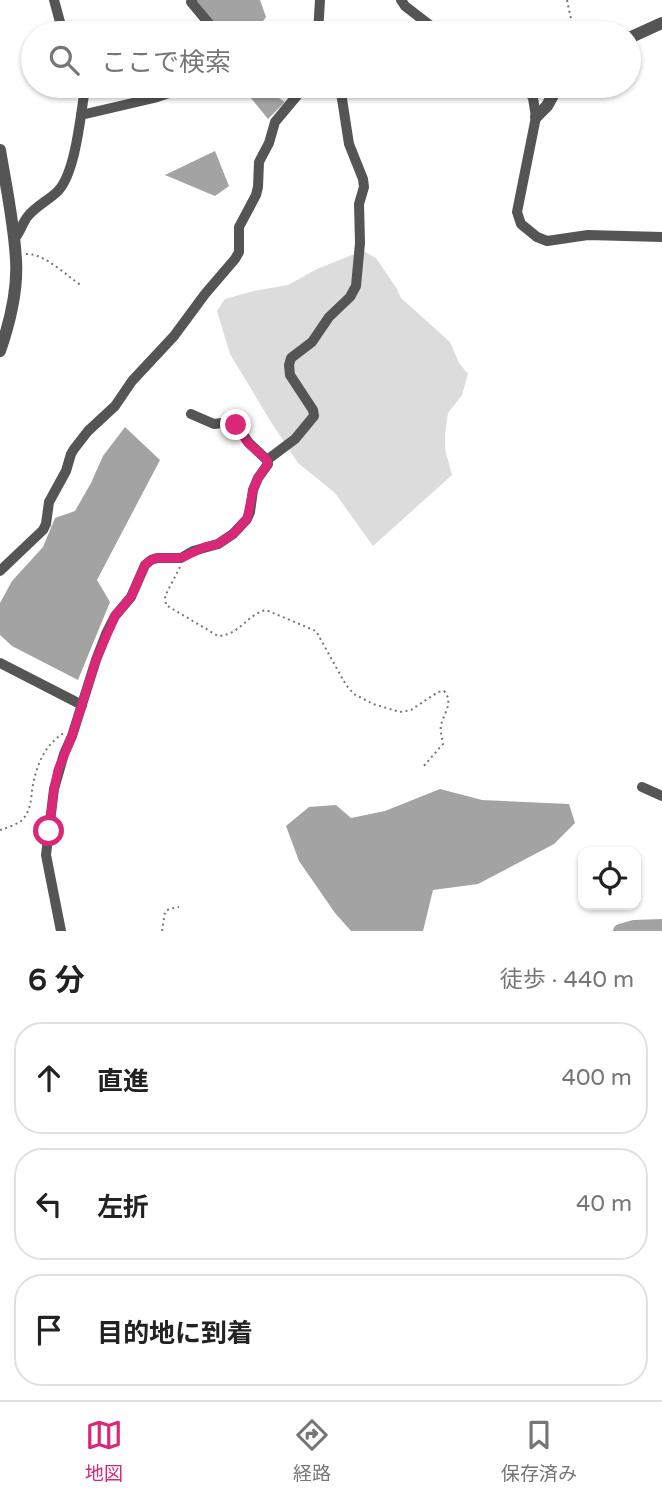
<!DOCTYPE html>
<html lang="ja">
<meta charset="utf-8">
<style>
:root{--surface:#fff;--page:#f2f2f2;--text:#222;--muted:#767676;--line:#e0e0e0;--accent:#db2777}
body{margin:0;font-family:"Varela Round","Noto Sans JP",sans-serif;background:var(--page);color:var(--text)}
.controls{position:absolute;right:21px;bottom:21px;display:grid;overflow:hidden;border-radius:14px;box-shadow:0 2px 5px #0004}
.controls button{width:63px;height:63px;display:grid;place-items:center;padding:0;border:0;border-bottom:2px solid var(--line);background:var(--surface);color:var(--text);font:35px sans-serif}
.stop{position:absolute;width:21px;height:21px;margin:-16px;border:5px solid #db2777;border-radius:50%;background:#fff}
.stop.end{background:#db2777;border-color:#fff;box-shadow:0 2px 7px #0008}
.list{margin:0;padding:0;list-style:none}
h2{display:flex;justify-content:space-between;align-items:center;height:91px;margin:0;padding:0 28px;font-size:30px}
h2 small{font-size:23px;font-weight:400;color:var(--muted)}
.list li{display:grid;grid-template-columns:46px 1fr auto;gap:21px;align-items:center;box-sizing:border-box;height:112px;margin:0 14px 14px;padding:0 14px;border:2px solid var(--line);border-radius:28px}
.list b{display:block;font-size:26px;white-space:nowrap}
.list em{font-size:23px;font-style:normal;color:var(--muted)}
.icon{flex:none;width:38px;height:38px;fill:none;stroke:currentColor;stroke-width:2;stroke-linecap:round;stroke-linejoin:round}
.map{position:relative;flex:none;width:662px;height:931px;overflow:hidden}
.search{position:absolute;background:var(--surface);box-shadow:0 2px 5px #0004;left:21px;right:21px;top:21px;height:77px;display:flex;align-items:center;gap:18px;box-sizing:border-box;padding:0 24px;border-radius:38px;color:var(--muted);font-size:26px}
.sheet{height:469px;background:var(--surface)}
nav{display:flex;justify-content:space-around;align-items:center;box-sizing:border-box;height:98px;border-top:2px solid var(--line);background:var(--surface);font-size:19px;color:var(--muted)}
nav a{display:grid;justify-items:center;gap:4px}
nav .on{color:var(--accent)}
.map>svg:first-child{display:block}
.green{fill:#dcdcdc}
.water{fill:#a3a3a3}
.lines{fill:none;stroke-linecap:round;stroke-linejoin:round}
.river{stroke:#a3a3a3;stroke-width:14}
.path{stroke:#777;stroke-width:2;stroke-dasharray:2 3.5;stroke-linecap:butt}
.minor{stroke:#555;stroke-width:10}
.tertiary{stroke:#555;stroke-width:12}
.route{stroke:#db2777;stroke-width:9}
</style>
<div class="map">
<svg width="662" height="931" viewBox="0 0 662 931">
<rect width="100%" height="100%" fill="#fff"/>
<polygon class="green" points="365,252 376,258 397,289 401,298 450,342 459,363 468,374 462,395 448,413 445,434 445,449 452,475 373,546 335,493 298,463 271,422 230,354 217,311 225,299 254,291 288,285 317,269 352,255"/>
<g class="water">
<polygon points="196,0 260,0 266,17 254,33 220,33 194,4"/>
<polygon points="253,86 260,86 285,102 268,119 246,92"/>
<polygon points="215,151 229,186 215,196 165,175"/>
<polygon points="125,427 160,460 97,580 110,602 78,680 12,646 0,635 0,603 12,581 43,547 55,518 75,511 91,483 103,456"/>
<polygon points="440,789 482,800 569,804 575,823 554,844 478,884 433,890 423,931 351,931 335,913 299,861 286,826 309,807 336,805 351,818 385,811"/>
</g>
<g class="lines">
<polyline class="river" points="620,931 634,927 662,926"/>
<g class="path">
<polyline points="567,0 574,33"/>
<path d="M26 254C44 253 67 276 82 286"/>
<path d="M180 567 165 596 166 605 218 636C240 635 246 615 266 610L316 631 346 685 354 694 373 704 400 712 411 710 438 692 444 691C454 702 444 713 441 725 440 731 442 737 443 744L422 768"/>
<path d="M0 830C7 828 15 825 21 821 30 813 31 801 32 790 36 767 43 746 64 733"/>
<polyline points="162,931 165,912 169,909 179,907"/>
</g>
<g class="minor">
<polyline points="54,0 63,33"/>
<polyline points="192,0 191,2 217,33"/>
<polyline points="401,0 405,6 440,33"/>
<polyline points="318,33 320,0"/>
<polyline points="526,86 533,98 536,117 517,212 521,224 537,237 547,241 588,235 662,237"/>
<polyline points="81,115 154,98 190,86"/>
<path d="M14 239C21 232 22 223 28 216 36 206 49 200 58 191 75 173 80 120 84 95L80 86"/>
<polyline points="267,460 295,439 314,416 313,410 290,375 289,365 291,358 312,342 329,317 350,297 356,286 360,243 359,204 364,187 363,179 349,144 340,86"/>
<polyline points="0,571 43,530 46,524 49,502 66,471 71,454 74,449 88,431 115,406 132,381 174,336 205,294 235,259 239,252 239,227 256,195 258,187 259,162 269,143 275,122 305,86"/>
<polyline points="0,663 82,705"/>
<polyline points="642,787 662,796"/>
<polyline points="61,931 46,855 54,789 64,754 72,736 96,660 106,634 115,616 131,597 145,565 151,560 157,558 181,558 193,551 218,544 233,534 247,519 250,512 253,490 258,478 268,464 267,460 249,443 236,425 230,422 214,424 191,414"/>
</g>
<g class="tertiary">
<polyline points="629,38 662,23"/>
<polyline points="536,117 547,106 558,86"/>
<path d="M0 150C6 186 14 223 16 260 18 291 10 322 0 351"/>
</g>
</g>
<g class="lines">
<polyline class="route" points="49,831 54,789 58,770 72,736 96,660 115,616 131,597 145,565 151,560 157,558 181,558 205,547 218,544 233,534 247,519 253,490 258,478 268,464 267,460 248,443 236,425"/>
</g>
</svg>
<div class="controls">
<button><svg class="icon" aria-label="locate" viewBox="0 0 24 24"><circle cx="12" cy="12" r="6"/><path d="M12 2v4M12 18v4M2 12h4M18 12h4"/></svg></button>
</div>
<div class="stop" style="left:49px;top:831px"></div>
<div class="stop end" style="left:236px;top:425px"></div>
<div class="search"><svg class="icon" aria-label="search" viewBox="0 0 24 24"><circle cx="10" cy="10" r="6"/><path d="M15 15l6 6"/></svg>ここで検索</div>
</div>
<section class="sheet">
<h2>6 分<small>徒歩 · 440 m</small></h2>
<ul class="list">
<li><svg class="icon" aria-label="ahead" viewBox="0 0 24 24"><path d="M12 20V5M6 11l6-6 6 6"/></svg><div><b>直進</b></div><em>400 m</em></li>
<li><svg class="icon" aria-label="left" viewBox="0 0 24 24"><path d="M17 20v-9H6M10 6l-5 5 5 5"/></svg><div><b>左折</b></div><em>40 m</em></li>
<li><svg class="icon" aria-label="arrive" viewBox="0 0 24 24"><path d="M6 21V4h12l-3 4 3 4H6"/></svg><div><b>目的地に到着</b></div></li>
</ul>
</section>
<nav>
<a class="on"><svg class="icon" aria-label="map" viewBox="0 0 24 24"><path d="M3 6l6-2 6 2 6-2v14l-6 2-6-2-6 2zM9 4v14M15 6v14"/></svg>地図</a>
<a><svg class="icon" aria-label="directions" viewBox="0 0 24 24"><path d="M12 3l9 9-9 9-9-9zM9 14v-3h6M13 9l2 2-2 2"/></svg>経路</a>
<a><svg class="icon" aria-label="saved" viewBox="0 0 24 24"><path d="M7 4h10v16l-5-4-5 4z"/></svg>保存済み</a>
</nav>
